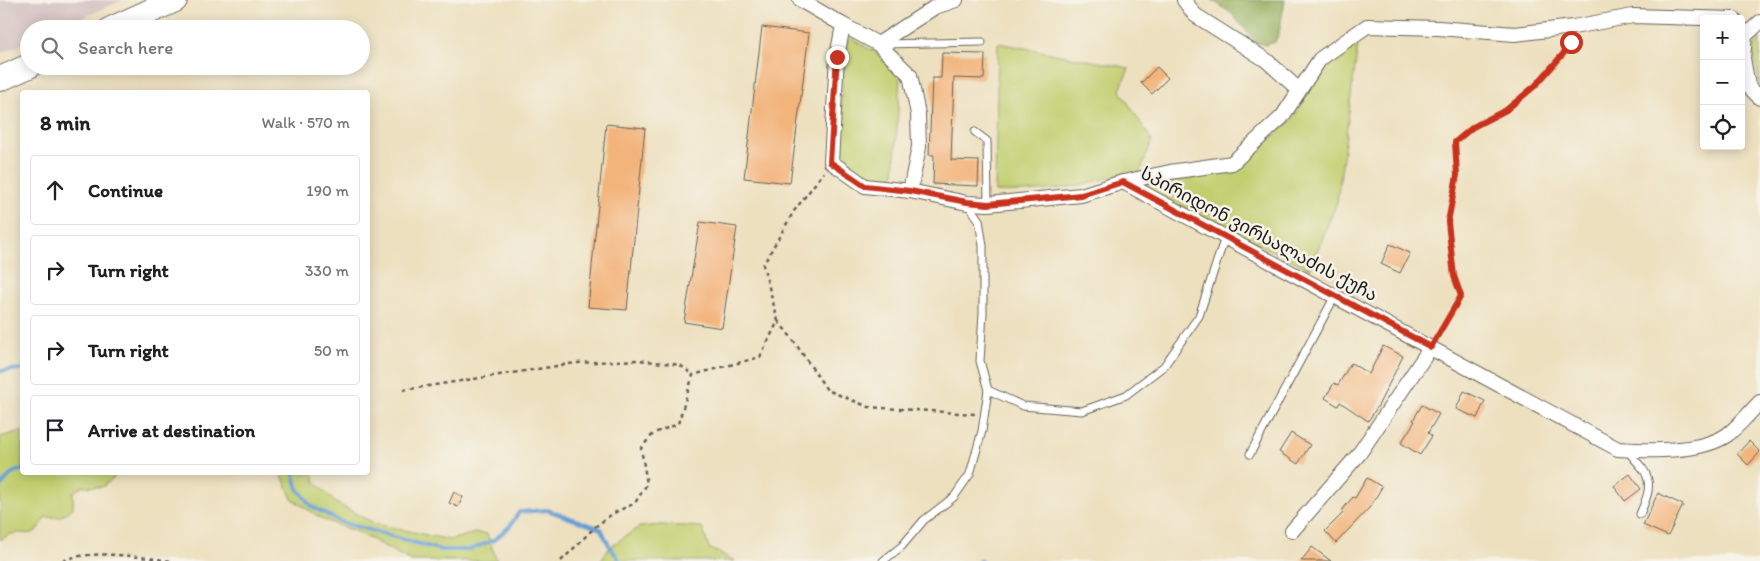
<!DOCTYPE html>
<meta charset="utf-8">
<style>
:root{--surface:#fff;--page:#f6f6f6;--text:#202124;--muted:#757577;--line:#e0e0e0}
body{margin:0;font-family:Itim,"Noto Sans Georgian",sans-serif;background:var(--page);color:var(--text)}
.controls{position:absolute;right:15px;top:15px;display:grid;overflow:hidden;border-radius:5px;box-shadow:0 2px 12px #0003}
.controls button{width:45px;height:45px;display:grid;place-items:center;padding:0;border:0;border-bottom:1px solid var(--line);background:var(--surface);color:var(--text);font:25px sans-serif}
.stop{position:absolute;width:15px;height:15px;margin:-11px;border:4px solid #c8321e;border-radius:50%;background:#fff}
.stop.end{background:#c8321e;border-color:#fff;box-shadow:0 1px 5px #0008}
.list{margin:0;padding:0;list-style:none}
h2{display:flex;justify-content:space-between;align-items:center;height:65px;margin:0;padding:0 20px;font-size:21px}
h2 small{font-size:16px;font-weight:400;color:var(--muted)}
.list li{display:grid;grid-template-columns:32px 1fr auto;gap:15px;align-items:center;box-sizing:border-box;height:70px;margin:0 10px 10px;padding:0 10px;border:1px solid var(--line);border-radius:5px}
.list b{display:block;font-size:19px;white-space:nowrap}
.list em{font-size:16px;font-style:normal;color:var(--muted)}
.icon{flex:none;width:28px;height:28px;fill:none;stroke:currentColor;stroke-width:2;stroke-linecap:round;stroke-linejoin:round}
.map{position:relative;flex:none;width:1760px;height:561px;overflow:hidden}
.search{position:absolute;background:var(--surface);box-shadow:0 2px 12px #0003;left:20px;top:20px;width:350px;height:55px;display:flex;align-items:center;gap:12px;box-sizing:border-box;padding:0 18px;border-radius:28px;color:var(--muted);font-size:19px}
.panel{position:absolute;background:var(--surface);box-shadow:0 2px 12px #0003;left:20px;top:90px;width:350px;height:385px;border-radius:5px}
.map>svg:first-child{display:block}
.industrial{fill:#d2bfbf}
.green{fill:#c2cf71;stroke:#6f7646}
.forest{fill:#99b263;stroke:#5a6740}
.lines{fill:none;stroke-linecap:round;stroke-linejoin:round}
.stream{stroke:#659ed4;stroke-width:4}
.building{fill:#f3b47c}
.lane-casing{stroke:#656155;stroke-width:9}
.street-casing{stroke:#656155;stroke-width:16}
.highway-casing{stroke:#656155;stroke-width:26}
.path{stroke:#656155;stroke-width:2.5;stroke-dasharray:4 4;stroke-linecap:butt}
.lane{stroke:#fff;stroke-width:7}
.street{stroke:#fff;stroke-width:14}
.highway{stroke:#fff;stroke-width:24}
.route{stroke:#c8321e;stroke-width:6}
.labels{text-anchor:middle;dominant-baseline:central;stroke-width:5;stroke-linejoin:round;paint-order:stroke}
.street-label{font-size:18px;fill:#1c1c1c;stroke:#f7f3e8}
</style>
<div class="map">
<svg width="1760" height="561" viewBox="0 0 1760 561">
<rect width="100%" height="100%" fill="#f7f3e8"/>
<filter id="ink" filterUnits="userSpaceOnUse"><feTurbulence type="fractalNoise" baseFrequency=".02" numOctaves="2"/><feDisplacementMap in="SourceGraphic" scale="10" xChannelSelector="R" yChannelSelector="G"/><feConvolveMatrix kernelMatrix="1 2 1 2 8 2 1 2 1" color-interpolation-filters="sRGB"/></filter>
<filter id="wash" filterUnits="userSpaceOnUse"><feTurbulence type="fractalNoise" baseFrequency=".0096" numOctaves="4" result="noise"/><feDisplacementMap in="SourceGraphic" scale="20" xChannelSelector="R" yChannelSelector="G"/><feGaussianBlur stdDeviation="1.12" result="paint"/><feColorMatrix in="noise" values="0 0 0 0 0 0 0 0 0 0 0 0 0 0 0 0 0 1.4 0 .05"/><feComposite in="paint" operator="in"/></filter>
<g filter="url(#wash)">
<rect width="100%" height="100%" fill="#ede0bf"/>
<polygon class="industrial" points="0,0 123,0 57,29 29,29 29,41 0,54"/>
<g class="green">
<polygon points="851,38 876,53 900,78 894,176 867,181 851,172 838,151 845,44"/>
<polygon points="1760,38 1760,88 1753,49"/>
<path d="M998 43 1129 68 1120 90 1152 141 1139 174C1118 173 1097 182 1075 186 1048 191 1022 193 995 192Z"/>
<polygon points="1358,44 1337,202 1310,269 1139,186 1233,172 1292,120 1323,69"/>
<path d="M22 431V472H111L115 477 102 487 83 486 73 492V508L60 517H45C32 542 31 530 11 534 8 535 3 538 0 540V437Z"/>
<polygon points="281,473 313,473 315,482 336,503 376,524 450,540 475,533 487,534 497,561 411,561 362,534 324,520 292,499"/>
<polygon points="662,525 702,527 709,548 735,561 601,561 610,547 639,527"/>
</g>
<polygon class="forest" points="1212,0 1285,0 1279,33 1275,42 1266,45 1257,43 1231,13"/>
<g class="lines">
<g class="stream">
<polyline points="0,371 22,369"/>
<polyline points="293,472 298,489 311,506 341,522 441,550 469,550 494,540 510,526 519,512 547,510 601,529 610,547 620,561"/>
<polyline points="0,487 12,473 22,469"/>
<polyline points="979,561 981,561"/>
</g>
</g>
<g id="blocks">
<g class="building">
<polygon points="762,27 809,33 790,183 744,178"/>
<polygon points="942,53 985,54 984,79 954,78 951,160 979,161 978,186 933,184 934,155 929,155 932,78 941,78"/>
<polygon points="1157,67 1168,78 1152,94 1141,83"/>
<polygon points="606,124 645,128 627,310 588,307"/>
<polygon points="700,222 737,227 722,328 684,322"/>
<polygon points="1390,244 1410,253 1400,273 1381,264"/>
<polygon points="1383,346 1403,356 1378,406 1368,421 1340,402 1338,406 1325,398 1334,383 1338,385 1351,363 1369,374"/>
<polygon points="1464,391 1485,401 1477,418 1456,409"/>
<polygon points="1422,405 1439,414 1428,433 1432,436 1420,455 1401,443 1415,421 1413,420"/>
<polygon points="1291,433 1310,445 1298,464 1279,452"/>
<polygon points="1749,441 1760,452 1748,465 1737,454"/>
<polygon points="1630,474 1641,489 1625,501 1614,486"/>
<polygon points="1367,478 1382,487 1370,507 1336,543 1325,531 1343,513 1341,511 1353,497 1355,498"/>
<polygon points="454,492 463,497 458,507 449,503"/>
<polygon points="1658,493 1683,505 1668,536 1643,525"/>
<polygon points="1312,547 1331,561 1301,561"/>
</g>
</g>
</g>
<g filter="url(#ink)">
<use href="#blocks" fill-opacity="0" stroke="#656155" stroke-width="1"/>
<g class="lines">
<defs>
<g id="lane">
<polyline points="882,44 982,42"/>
<polyline points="975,132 987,141 988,204"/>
<polyline points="988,390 1023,406 1082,411 1126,395 1164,366 1199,316 1225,237"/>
<path d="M1628 450C1632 458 1638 462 1643 469 1654 484 1646 500 1640 514"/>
<polyline points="1250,454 1335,296"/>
<polyline points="883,561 902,546 924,520 954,497 970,474 982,431 988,390 980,361 983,313 983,246 979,220 967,203"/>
</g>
<g id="street">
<polyline points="800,0 843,25 837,57 831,162 865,186 910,191 967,203 988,204 1081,195 1123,182 1170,172 1232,163 1282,117 1320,59 1367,26 1438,28 1515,34 1573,27 1633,16 1734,19"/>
<polyline points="1184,0 1195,15 1266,60 1299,90"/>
<polyline points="1760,22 1745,36 1743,58 1748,86 1760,98"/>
<polyline points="843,25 878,44 910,75 918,114 919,147 910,191"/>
<polyline points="878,44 935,7 956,0"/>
<path d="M1123 182 1618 449C1649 451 1700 453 1727 435 1739 426 1749 413 1760 402"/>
<polyline points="1292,531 1359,454 1431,347"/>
</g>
<g id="highway">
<polyline points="111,29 175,0"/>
<polyline points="0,79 29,66"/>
</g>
</defs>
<use href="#lane" class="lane-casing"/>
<use href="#street" class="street-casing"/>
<use href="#highway" class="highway-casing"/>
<g class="path">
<polyline points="778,321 791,337 827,390 869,407 975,414"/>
<polyline points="1437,338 1461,296 1454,276 1448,222 1457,175 1455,142 1473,127 1506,111 1536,85 1564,53 1571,40"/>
<polyline points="403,390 576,363 639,360 680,365 693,375"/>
<path d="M63 561C90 548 143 558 173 561"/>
<polyline points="561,561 595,527 612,514 635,503 647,484 641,448 654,433 678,424 693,375 760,357 778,321 763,265 794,211 824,172"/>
</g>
<use href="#lane" class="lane"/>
<use href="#street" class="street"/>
<use href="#highway" class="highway"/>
</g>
</g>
<g class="lines" filter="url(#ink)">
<polyline class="route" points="837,57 830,162 865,186 910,191 967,202 988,204 1081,195 1123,182 1431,347 1461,296 1454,276 1448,222 1457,175 1455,142 1473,127 1506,110 1536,85 1564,53 1571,42"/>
</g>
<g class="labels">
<g class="street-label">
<text transform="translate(1259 234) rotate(28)">სპირიდონ ვირსალაძის ქუჩა</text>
</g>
</g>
</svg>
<div class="controls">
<button>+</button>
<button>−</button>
<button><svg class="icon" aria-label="locate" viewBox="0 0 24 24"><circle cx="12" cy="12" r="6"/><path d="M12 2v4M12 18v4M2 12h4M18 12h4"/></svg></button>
</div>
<div class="stop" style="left:1571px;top:42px"></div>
<div class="stop end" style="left:837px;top:57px"></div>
<div class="search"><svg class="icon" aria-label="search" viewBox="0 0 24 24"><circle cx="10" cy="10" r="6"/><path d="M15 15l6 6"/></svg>Search here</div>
<section class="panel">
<h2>8 min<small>Walk · 570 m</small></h2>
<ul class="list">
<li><svg class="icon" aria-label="ahead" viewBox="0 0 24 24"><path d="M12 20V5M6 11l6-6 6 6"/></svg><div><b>Continue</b></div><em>190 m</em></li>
<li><svg class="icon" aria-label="right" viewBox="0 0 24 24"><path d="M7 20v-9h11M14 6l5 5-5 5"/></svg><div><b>Turn right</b></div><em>330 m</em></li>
<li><svg class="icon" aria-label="right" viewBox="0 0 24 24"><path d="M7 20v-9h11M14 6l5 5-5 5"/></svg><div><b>Turn right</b></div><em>50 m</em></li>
<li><svg class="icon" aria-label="arrive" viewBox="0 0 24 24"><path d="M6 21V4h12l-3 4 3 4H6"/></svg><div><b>Arrive at destination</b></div></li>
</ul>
</section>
</div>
